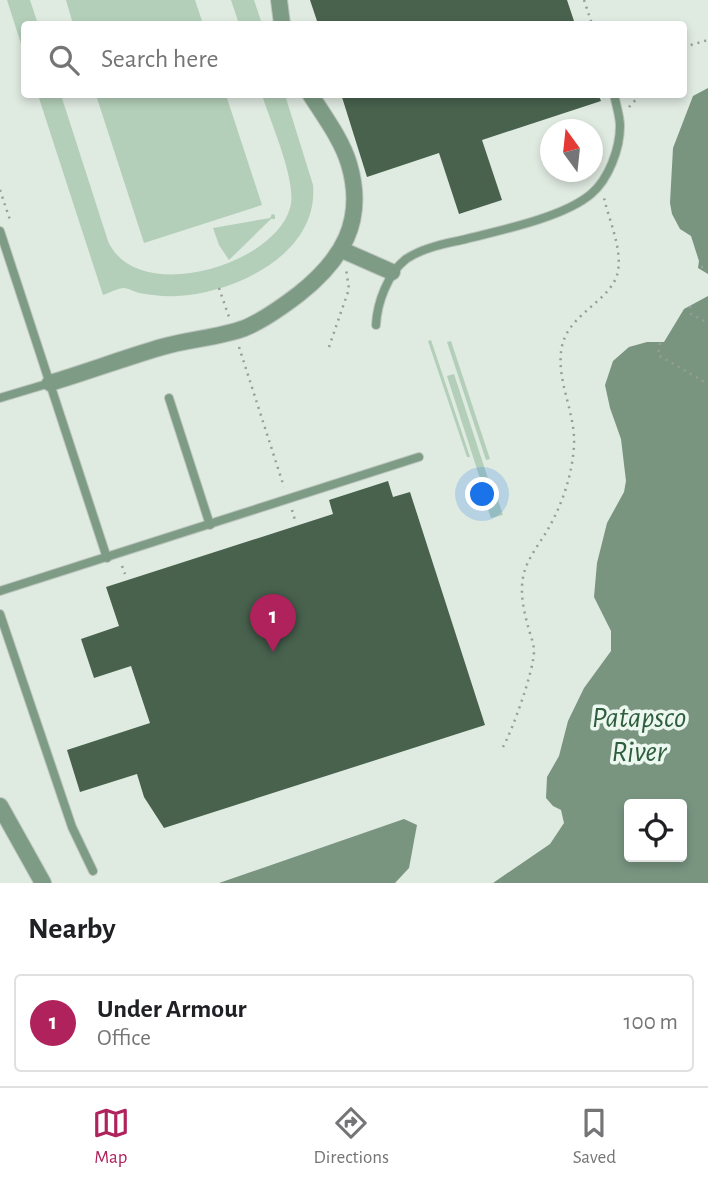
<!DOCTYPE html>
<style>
:root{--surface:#fff;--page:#f6f6f6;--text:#202124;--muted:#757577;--line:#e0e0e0;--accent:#b0225c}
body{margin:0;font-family:"Alegreya Sans",sans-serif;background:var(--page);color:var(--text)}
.controls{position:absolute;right:21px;bottom:21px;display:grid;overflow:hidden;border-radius:7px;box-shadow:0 4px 10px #0003}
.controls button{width:63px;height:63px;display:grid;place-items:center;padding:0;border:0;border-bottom:2px solid var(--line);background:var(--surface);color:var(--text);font:35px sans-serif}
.compass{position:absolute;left:540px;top:119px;width:63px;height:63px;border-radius:50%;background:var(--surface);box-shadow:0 4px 10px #0003;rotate:345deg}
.you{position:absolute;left:483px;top:495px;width:24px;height:24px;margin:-18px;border:5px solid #fff;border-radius:50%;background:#1a73e8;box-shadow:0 0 0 10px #1a73e833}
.badge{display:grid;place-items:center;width:46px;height:46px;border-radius:50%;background:var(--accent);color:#fff;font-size:23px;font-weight:700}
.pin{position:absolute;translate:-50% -58px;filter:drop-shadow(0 2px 4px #0008)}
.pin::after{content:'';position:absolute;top:37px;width:24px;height:21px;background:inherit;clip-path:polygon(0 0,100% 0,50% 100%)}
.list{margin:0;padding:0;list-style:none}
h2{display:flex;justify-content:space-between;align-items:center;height:91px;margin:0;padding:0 28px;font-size:30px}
h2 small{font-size:23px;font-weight:400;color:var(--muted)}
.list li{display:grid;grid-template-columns:46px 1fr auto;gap:21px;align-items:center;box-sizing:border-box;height:98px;margin:0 14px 14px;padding:0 14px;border:2px solid var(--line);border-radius:7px}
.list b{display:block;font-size:26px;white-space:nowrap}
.list p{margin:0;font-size:23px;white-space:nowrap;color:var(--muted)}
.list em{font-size:23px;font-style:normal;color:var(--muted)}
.icon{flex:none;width:38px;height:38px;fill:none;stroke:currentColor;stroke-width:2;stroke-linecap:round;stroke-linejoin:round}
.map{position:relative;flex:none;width:708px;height:883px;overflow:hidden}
.search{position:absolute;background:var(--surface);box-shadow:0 4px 10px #0003;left:21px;right:21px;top:21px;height:77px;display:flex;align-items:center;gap:18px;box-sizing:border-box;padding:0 24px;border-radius:7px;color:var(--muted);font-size:26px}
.sheet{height:203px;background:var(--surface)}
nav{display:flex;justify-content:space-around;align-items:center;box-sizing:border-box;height:98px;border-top:2px solid var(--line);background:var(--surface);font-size:19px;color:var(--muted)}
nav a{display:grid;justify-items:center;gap:4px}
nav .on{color:var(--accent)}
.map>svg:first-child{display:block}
.green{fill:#b3cfb9}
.water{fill:#799580;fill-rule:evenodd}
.building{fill:#48624e}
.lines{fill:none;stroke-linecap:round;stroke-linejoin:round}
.lane-casing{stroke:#bcc6be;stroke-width:10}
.street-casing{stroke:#bcc6be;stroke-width:18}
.path{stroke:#959e97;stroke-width:2.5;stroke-dasharray:2 5;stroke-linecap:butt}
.lane{stroke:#7e9c85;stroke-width:8}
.street{stroke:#7e9c85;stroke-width:16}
.labels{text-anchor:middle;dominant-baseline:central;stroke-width:7;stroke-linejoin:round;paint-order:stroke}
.water-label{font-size:30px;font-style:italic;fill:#2f5e3e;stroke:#ecf8ef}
</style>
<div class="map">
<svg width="708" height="883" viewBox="0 0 708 883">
<rect width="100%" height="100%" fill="#dfeae1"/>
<g class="green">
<polygon points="7,0 30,0 38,24 24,24 24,53"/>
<polygon points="66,0 195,0 203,24 73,24"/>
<polygon points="231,0 254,0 262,24 239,24"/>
<path d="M38 95H61L108 241C136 306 274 266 290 208 298 183 270 121 262 95H285L313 185C319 254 235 293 177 296 165 297 152 295 139 293 135 292 128 288 124 288 118 288 109 293 103 295Z"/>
<polygon points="96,95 226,95 262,205 144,243"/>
<polygon points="272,214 275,215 275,219 271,219 229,260 219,245 213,228 270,218"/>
<polygon points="431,340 470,457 467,457 428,341"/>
<polygon points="451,341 490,459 486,460 447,342"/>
<polygon points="454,374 492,491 495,491 503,515 491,518 483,495 485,494 447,376"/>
</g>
<g class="water">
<polygon points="708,88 708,274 698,268 699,261 691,236 680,229 672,214 670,203 673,148 693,96"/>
<path d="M708 296V883H493L550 844 564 823 561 810 553 806 546 798 547 777 559 756 568 721 584 688 611 651V631L594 597 597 563 607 523 624 492 626 481 621 439 610 408 605 385 613 361 629 347 647 342H664L684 309ZM682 804V857H629V804Z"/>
<polygon points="404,819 417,825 409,868 395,883 219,883"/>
</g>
<g class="building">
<polygon points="310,0 567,0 575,24 318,24"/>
<polygon points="341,94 598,94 601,101 482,140 502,200 459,214 439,153 367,177"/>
<polygon points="388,481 393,497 410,492 485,725 164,828 144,797 137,774 80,792 67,750 150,723 131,666 94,678 81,639 119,626 106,587 333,514 329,500"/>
</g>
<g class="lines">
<defs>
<g id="lane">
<polyline points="0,231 107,558"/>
<path d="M376 325C377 303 388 273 406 259 424 247 445 244 466 239 502 230 564 217 591 194 609 179 620 148 620 126 620 116 616 105 614 94"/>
<polyline points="0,398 50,383"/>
<polyline points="169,398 210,525"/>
<polyline points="0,591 419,457"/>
<polyline points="0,614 72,827 93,871"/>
</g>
<g id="street">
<polyline points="279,0 282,24"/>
<polyline points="342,250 392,272"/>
<path d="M50 383C87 372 124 358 162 347 189 339 218 338 245 328 264 320 282 307 299 294 342 260 366 221 349 164 342 140 324 116 310 94"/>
<polyline points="0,806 43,883"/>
</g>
</defs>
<use href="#lane" class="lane-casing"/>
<use href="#street" class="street-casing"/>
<g class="path">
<polyline points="584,0 592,24"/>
<polyline points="684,47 708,40"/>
<polyline points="629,107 641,94"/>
<polyline points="0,190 11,223"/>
<polyline points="701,267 708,267"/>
<polyline points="219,288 229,317"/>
<polyline points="690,306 691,314 708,323"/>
<polyline points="660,343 658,355 708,384"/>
<polyline points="239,347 284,487"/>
<polyline points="329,347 349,289 346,269"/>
<polyline points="292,510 295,520"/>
<polyline points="122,566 125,574"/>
<path d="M503 747C513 729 534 670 534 651 534 644 531 637 529 630 524 612 519 592 524 573 528 558 539 544 547 531 562 505 572 476 574 446 576 412 555 380 562 346 569 313 613 300 618 271 622 248 609 220 604 198"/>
</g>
<use href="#lane" class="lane"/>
<use href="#street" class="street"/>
</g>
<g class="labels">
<g class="water-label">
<text x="639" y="718">Patapsco<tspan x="639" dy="34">River</tspan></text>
</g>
</g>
</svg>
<div class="controls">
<button><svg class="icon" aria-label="locate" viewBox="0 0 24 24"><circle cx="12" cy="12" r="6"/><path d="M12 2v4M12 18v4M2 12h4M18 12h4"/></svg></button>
</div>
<svg class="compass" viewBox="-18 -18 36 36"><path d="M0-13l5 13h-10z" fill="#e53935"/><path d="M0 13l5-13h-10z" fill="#757577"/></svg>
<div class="you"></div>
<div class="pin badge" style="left:273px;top:652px">1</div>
<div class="search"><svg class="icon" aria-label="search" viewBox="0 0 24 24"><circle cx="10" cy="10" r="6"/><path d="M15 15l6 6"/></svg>Search here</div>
</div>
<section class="sheet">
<h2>Nearby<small></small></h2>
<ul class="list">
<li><span class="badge">1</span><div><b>Under Armour</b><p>Office</p></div><em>100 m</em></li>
</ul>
</section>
<nav>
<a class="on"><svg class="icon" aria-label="map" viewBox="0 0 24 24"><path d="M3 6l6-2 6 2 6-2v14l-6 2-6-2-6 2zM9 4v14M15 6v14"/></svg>Map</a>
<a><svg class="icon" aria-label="directions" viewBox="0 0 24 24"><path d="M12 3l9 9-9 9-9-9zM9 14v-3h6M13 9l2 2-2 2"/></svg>Directions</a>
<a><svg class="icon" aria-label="saved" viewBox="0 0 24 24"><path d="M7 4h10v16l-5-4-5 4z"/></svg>Saved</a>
</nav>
